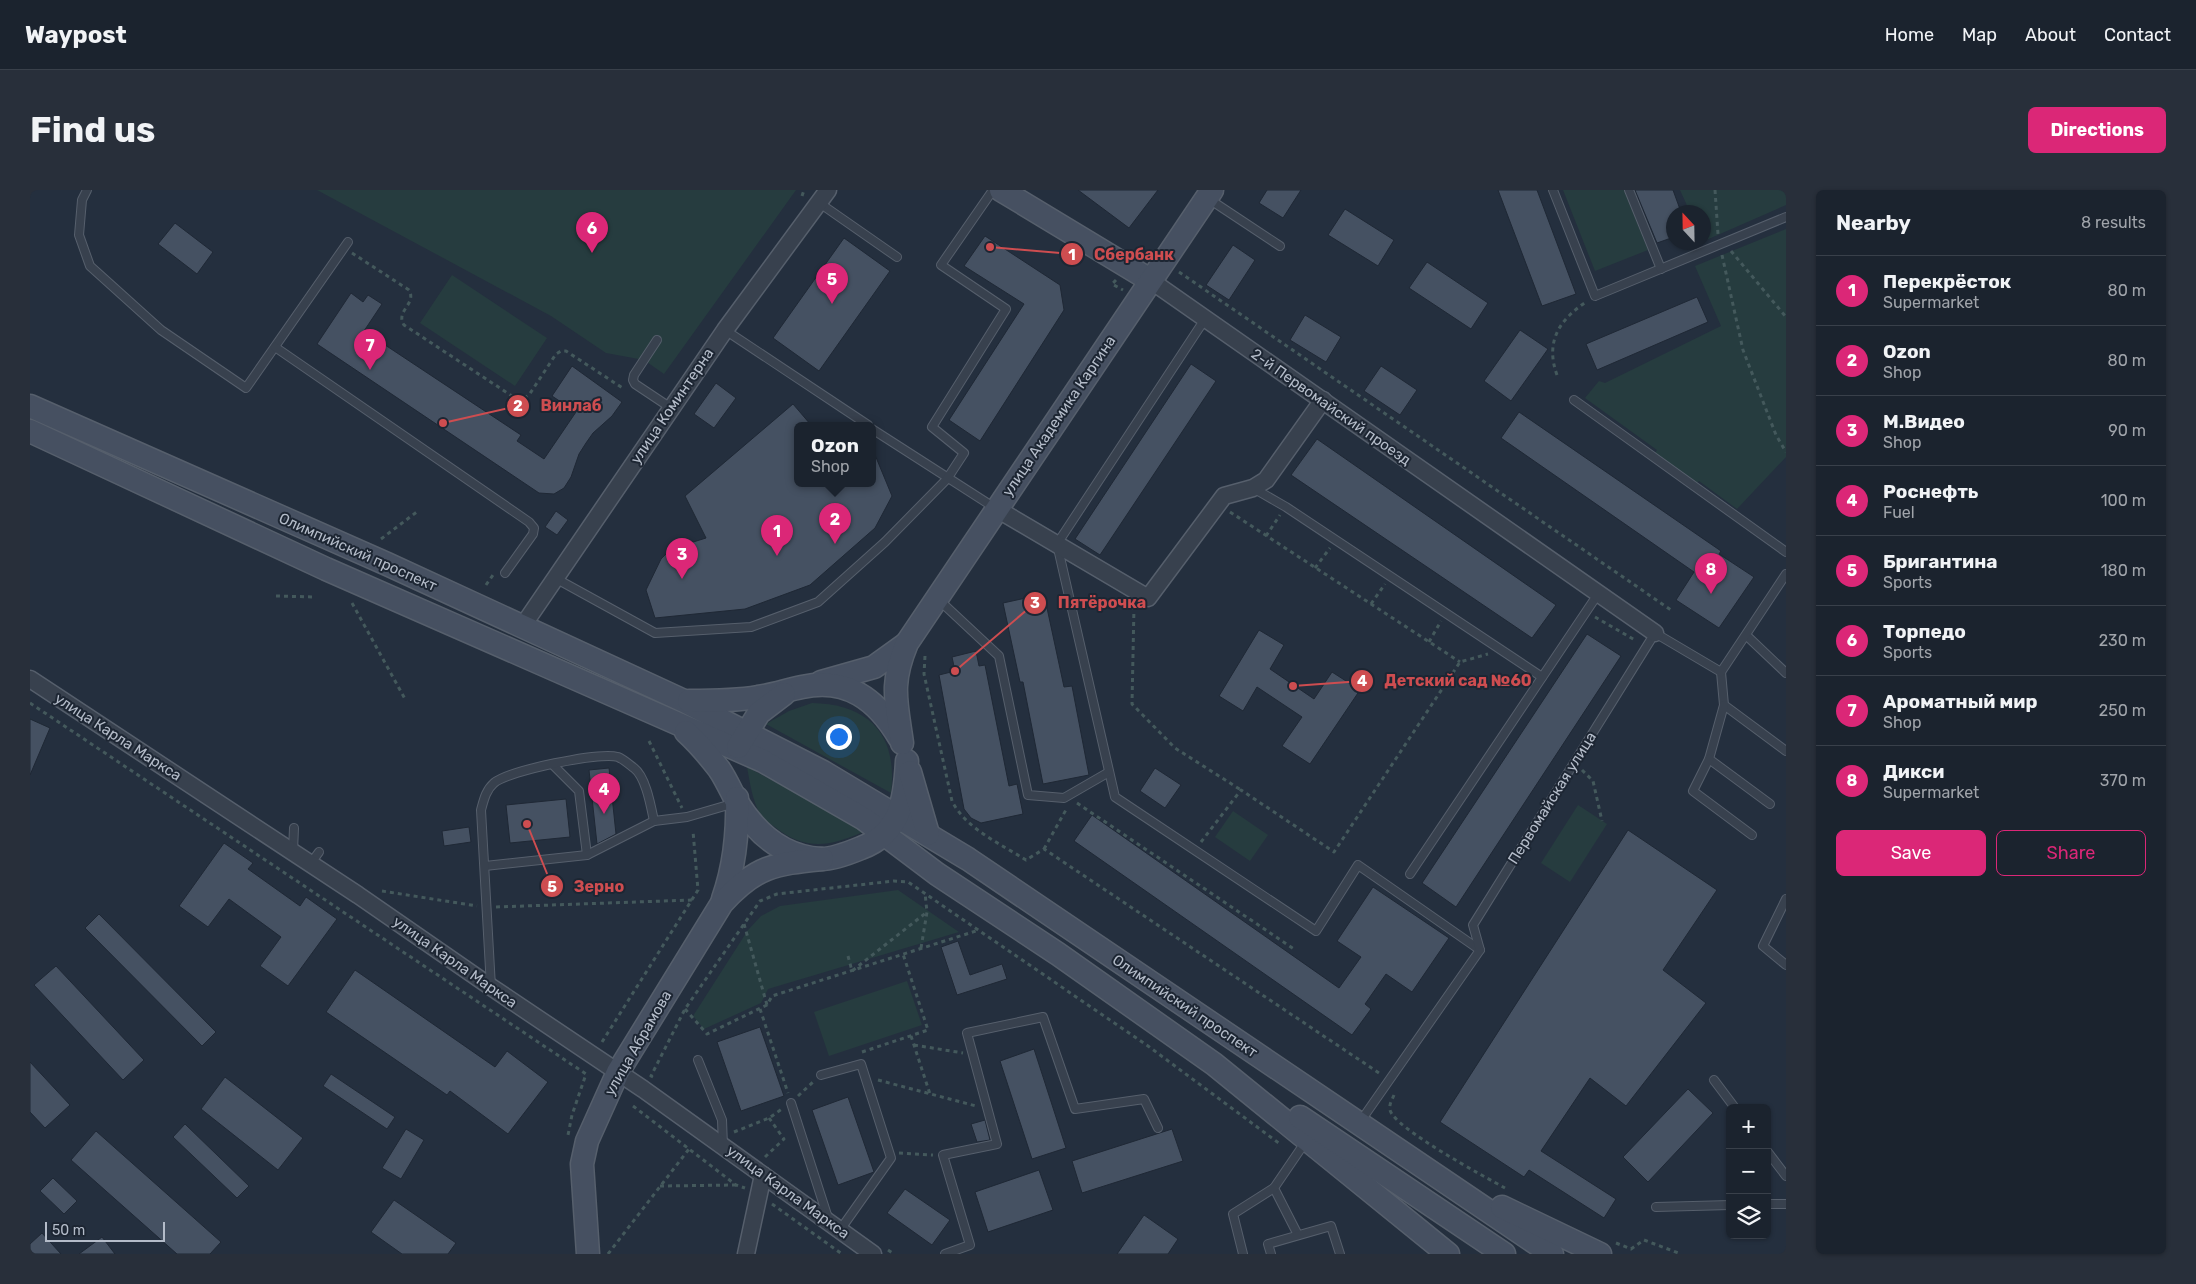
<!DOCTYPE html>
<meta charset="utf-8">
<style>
:root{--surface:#1b232e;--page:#282f3a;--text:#f1f3f6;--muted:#a0a4aa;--line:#39404a;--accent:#db2777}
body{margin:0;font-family:Rubik,sans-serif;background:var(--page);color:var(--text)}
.controls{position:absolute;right:15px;bottom:15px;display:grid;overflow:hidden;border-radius:8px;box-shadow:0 1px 4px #0004}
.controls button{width:45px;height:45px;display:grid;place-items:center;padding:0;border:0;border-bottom:1px solid var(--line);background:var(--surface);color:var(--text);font:25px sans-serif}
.compass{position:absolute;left:1636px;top:15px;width:45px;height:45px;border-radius:50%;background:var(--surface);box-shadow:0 1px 4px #0004;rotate:338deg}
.scale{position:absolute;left:15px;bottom:12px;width:120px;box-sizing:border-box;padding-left:5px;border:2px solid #b4bcc9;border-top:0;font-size:14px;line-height:18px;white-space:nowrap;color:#b4bcc9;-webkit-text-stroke:4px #1d2633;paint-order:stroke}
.you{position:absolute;left:808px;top:546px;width:18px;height:18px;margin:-12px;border:4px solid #fff;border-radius:50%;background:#1a73e8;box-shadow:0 0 0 8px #1a73e833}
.badge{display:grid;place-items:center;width:32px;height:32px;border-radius:50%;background:var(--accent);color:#fff;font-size:16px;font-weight:700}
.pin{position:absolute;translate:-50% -41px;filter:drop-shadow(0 1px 2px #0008)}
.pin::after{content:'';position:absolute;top:26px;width:18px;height:15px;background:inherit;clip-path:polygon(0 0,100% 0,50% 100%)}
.popup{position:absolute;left:764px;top:232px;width:82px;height:65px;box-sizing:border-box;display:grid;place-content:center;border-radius:8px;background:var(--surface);filter:drop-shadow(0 1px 4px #0005);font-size:16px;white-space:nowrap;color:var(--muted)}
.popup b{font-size:19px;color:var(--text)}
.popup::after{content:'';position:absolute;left:50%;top:100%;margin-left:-10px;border:10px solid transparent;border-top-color:var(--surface)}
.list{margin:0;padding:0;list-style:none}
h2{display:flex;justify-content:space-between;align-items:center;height:65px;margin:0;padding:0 20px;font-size:21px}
h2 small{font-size:16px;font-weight:400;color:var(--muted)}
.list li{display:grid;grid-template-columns:32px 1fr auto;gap:15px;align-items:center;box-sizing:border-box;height:70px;padding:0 20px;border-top:1px solid var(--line)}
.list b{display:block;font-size:19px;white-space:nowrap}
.list p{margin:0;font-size:16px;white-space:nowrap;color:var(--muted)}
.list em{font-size:16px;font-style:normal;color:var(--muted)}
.actions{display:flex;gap:10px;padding:15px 20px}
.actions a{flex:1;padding:11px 0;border:1px solid var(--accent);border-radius:8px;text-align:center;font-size:18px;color:var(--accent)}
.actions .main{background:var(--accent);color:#fff}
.icon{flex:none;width:28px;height:28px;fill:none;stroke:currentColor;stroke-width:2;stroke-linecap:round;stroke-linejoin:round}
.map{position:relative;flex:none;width:1756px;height:1064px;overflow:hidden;border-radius:8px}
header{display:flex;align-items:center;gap:30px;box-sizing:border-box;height:70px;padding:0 25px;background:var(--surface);border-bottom:1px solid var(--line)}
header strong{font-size:24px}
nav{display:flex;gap:28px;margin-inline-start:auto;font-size:18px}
.intro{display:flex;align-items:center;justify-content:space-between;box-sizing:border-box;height:120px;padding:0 30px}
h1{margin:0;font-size:35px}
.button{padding:12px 22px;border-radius:8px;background:var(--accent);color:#fff;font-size:18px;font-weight:700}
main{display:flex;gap:30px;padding:0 30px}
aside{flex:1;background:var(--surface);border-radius:8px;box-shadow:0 1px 4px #0004}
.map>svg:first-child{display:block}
.green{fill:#263c3f}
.building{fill:#455162;stroke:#1f2835}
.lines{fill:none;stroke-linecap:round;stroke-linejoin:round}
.lane-casing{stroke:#565f6c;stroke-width:10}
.street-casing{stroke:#565f6c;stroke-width:19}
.secondary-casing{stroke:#565f6c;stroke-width:25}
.path{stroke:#44595c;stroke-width:3;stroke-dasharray:4 4;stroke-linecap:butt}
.lane{stroke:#38414e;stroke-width:8}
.street{stroke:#38414e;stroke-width:16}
.secondary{stroke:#465061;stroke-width:22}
.labels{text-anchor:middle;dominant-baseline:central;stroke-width:4;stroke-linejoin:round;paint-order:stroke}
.street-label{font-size:15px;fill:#b4bcc9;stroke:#1d2633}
.leader{fill:none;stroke:#ce4d50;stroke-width:2}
.callout-dot{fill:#ce4d50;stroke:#1d2633;stroke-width:2}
.mark-label{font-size:15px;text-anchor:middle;font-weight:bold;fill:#fff}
.callout-label{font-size:16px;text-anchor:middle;font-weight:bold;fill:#ce4d50;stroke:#1d2633;stroke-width:4;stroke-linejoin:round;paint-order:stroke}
</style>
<header>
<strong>Waypost</strong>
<nav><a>Home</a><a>Map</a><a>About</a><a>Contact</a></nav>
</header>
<div class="intro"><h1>Find us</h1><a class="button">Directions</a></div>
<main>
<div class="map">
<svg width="1756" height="1064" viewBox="0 0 1756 1064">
<rect width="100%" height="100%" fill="#242f3e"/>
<g class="green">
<polygon points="287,0 766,0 634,184 614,170 576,163 521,126"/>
<polygon points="1533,0 1594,0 1618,60 1565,81"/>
<polygon points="1650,0 1756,0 1756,15 1674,51 1674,22 1660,22"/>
<polygon points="1756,39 1756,267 1707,319 1669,291 1666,294 1625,263 1627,260 1555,208 1569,191 1575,193 1691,136 1665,76"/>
<polygon points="422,85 517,148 485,196 390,133"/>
<path d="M782 513C840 514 868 546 861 603L736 534 759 521Z"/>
<path d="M717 577 837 640C803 656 776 662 745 637 740 633 733 630 730 624 722 609 720 593 717 577Z"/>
<polygon points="1548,615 1577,634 1540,692 1511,673"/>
<polygon points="1203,621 1238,645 1220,671 1185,647"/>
<polygon points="868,700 929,742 738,799 731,813 674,839 663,826 718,740 731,726 750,716"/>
<polygon points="877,791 892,835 799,866 784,822"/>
</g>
<g class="building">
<polygon points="1048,0 1128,0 1099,38"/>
<polygon points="1237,0 1271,0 1253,28 1229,13"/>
<polygon points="1468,0 1507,0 1546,104 1512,116"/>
<polygon points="1605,0 1643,0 1651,22 1644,22 1644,47 1627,53"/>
<polygon points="1315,19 1364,50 1348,76 1298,45"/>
<polygon points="145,33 183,62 167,84 128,54"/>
<polygon points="955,46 1030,95 1034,120 950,251 919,230 994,114 934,76"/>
<polygon points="814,48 860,81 789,181 743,148"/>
<polygon points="1203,55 1225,70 1199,110 1176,95"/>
<polygon points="1397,72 1458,113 1441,139 1379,98"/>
<polygon points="321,103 333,112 338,105 352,114 334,141 491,245 487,251 514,269 546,222 522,206 542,176 592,212 582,226 563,243 556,253 549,264 541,287 534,298 524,304 509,303 287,154"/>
<polygon points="1667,107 1678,132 1567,180 1556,154"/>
<polygon points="1275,125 1311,147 1296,172 1260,150"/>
<polygon points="1490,140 1518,159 1481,211 1454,191"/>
<polygon points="1161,174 1186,191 1070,365 1045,349"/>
<polygon points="1351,176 1387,200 1370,225 1334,201"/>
<polygon points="686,193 706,208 684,238 664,224"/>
<polygon points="763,214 781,235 768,235 768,293 842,293 843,260 862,306 845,338 780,395 715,419 625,428 616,400 631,369 641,359 676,348 655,306"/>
<polygon points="1489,222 1691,361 1689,364 1724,387 1689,438 1646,410 1664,382 1471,248"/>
<polygon points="1287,249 1526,415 1502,448 1261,285"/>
<polygon points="526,321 538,330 527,345 515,337"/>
<polygon points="1014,404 1034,497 1042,496 1059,585 1013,594 993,492 990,492 973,413"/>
<polygon points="1229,440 1254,455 1240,479 1284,509 1302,482 1330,500 1280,574 1252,556 1272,527 1227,497 1213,521 1189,506"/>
<polygon points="1557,444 1591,466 1426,717 1392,693"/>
<polygon points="946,461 949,476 955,475 979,596 987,594 993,624 951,633 941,628 934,619 909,485 925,481 922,467"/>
<polygon points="0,529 20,538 0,585"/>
<polygon points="579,578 586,644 567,654 559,580"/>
<polygon points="1125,578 1151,595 1135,618 1110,601"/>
<polygon points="536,609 540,647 480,653 476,615"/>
<polygon points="1062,625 1309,798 1331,767 1307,751 1343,697 1419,748 1382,802 1356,784 1335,814 1341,819 1322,845 1044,651"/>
<polygon points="439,637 441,652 414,656 412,641"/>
<polygon points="1598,640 1687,700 1633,780 1676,813 1596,916 1560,888 1511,961 1586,1009 1574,1028 1499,980 1494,987 1410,932"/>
<polygon points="194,653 223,673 218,679 270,716 276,707 307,729 258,796 230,776 251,747 199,709 178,737 149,716"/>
<polygon points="69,724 186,842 172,856 55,738"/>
<polygon points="928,751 940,785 972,774 977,789 927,805 911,757"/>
<polygon points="26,776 114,870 93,890 4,795"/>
<polygon points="325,780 465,877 477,861 518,892 478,944 420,901 417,905 296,822"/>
<polygon points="730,837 754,906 711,921 687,852"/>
<polygon points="1004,859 1036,958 1002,969 970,871"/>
<polygon points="0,872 40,915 15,938 0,922"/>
<polygon points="301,884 365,927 357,939 293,896"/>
<polygon points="195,887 273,948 248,980 171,919"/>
<polygon points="1658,899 1683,923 1618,992 1593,967"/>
<polygon points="818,907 844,982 808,995 782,920"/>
<polygon points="955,930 960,950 947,952 941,934"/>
<polygon points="155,934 219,996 207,1008 143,947"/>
<polygon points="376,939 394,950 371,989 352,978"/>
<polygon points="1142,939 1153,971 1052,1003 1042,971"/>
<polygon points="66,941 191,1052 180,1064 147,1064 41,970"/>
<polygon points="1009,980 1023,1020 958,1042 945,1002"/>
<polygon points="23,988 47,1011 34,1024 10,1001"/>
<polygon points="875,999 920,1030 902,1055 857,1023"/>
<polygon points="364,1010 426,1053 418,1064 372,1064 341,1042"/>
<polygon points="1114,1025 1148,1049 1138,1064 1087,1064"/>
<polygon points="12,1043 31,1064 0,1064 0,1054"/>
<polygon points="72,1047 85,1064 49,1064"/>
</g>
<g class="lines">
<defs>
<g id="lane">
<polyline points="57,0 52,10 49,45 60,76 131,140 216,198 318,52"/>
<polyline points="1523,0 1565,106 1756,27"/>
<polyline points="1599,0 1631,79"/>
<polyline points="1179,9 1250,56"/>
<polyline points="788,12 867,67"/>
<polyline points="1175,129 1027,354 1085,607 1286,741 1328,675 1450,760"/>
<polyline points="695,140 838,235"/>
<polyline points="627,150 604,185 603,190 605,194 641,218"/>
<polyline points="245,157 499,332 504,338 503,344 475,383"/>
<polyline points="1544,210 1756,362"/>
<polyline points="842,239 965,318"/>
<polyline points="1223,298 1256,317 1512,487"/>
<polyline points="525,388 625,443 721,437 788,412 855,352 917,289 934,263 902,237 976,119 911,75 963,0"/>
<polyline points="909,410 969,466 998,605 1034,608 1079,582"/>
<polyline points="1717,446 1756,483"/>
<polyline points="1691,482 1694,515 1756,561"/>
<polyline points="1694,515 1679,569 1740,614"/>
<polyline points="1679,569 1663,601 1722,645"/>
<polyline points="523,575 549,601 557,665"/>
<polyline points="263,661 264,638"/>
<polyline points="281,673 289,662"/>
<polyline points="455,676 557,665 624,631 657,627 705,613"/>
<polyline points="1380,684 1568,404"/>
<polyline points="1756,709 1733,756 1756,775"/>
<path d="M461 797 451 620C454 609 456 600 464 593 480 580 569 562 588 567 593 569 600 575 604 578 616 587 621 617 624 631"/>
<polyline points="668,870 692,930 693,956"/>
<polyline points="791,885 831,874 861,968 810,1040"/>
<polyline points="1684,890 1705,918"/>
<polyline points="761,913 798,1028"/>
<polyline points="1330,932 1450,760 1443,735 1625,443 1691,482 1756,384"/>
<polyline points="1737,961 1756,986"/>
<polyline points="1737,1014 1756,1014"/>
<polyline points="1626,1017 1700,1015"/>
<polyline points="1268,1045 1244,998 1276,951"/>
<polyline points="915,1064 940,1055 913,965 967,954 937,843 1013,827 1045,919 1114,909 1128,938"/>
<polyline points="1213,1064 1203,1024 1244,998"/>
<polyline points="1241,1064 1238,1054 1301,1036 1310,1064"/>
</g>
<g id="street">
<polyline points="1120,90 1625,443"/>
<polyline points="967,319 1118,408 1194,306 1223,298 1236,290 1293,210"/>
<polyline points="492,437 695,140 798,0"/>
<polyline points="0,489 328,705 461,797 613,899 843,1064"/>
<polyline points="716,1064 733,985"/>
</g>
<g id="secondary">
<polyline points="971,0 1120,90"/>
<polyline points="0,216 357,374 654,511 793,582 938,669 1522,1064"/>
<polyline points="0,241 296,379 733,571 834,629 907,684 1028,764 1184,874 1418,1064"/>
<polyline points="791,492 844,477 876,454"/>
<path d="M659 511C682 511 705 511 728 507 743 505 757 500 772 497 817 487 847 510 869 547"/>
<path d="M656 542C668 553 679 566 689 579 696 589 701 601 707 612 726 643 753 667 791 669 804 669 819 663 831 658 871 643 875 609 877 571"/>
<path d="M872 553C866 510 860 494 877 453L1182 0"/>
<polyline points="708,557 729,523 754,504"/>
<polyline points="880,582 898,644"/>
<path d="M693 709C704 678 708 642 707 608"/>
<polyline points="1270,927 1474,1064"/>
<polyline points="1472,1017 1570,1064"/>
<path d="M558 1064 552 974 557 951 588 882 692 713C726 676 744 674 792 669"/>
</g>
</defs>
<use href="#lane" class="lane-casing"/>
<use href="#street" class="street-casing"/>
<use href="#secondary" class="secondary-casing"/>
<g class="path">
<polyline points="1685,0 1688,44"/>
<polyline points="772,6 774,0"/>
<polyline points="1701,61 1756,127"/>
<path d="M322 63 379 100C387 114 365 121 374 135L485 208 493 209 499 205 526 164 531 161H536L594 199"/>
<polyline points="1692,65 1713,160 1746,245 1756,262"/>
<polyline points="1149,82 1641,420"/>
<polyline points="1086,90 1082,94 1093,100"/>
<path d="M1527 185C1515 152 1529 130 1556 112"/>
<polyline points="1200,322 1430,472"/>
<polyline points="1236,346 1250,325"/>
<polyline points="351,349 388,321"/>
<polyline points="1285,378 1300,358"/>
<polyline points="456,395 463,385"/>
<polyline points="246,406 285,407"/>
<polyline points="322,413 375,509"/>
<polyline points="1341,414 1355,394"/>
<polyline points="1104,416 1102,514 1145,558 1211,600"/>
<polyline points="1565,427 1605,450"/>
<polyline points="1399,452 1411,431"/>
<path d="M895 466 894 484 922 611C936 639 971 654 996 670L1014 659 1352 885"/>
<polyline points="0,513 556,884 542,925 538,945"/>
<polyline points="619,551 652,618"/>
<polyline points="1552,580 1563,591 1572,631"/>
<polyline points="1047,613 1264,759"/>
<polyline points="1171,652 1211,600 1304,662 1430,472 1458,464"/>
<polyline points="1014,659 1037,618"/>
<polyline points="352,701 447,716"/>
<polyline points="466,717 662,710"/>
<polyline points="714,734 737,815"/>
<polyline points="891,758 897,722 895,703"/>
<polyline points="818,766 822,781 897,722"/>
<polyline points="655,819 677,844 737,815 742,806 949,740"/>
<polyline points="730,819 758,903"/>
<polyline points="881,846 900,904"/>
<polyline points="572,852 668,700 663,641"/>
<polyline points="884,855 933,863"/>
<polyline points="832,862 898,840 873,764"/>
<polyline points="623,887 621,886 655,819 730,711 747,704 864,691 878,692 1118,856 1250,954"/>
<polyline points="848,890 946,916"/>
<path d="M1364 905C1362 910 1359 914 1360 920 1364 938 1455 987 1475 998"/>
<polyline points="768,906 784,891"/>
<polyline points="603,916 706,995 715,998"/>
<polyline points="704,942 739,928 752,919"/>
<polyline points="869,963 903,965"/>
<polyline points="735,967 754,949 739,928"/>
<polyline points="630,996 706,995"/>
<polyline points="742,1014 812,1064"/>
<polyline points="1586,1053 1601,1059 1614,1050 1651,1064"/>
<polyline points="858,1060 864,1064"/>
<polyline points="578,1064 659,959"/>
</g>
<use href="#lane" class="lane"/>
<use href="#street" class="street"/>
<use href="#secondary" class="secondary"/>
</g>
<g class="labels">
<g class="street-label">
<text transform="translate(642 216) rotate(-56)">улица Коминтерна</text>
<text transform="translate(1301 217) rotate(35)">2-й Первомайский проезд</text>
<text transform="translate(1029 226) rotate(-56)">улица Академика Каргина</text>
<text transform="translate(328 362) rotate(24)">Олимпийский проспект</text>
<text transform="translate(88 547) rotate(33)">улица Карла Маркса</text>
<text transform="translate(1522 608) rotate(-58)">Первомайская улица</text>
<text transform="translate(425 772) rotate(35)">улица Карла Маркса</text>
<text transform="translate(1155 816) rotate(34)">Олимпийский проспект</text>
<text transform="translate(608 853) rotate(-60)">улица Абрамова</text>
<text transform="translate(758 1002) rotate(36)">улица Карла Маркса</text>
</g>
</g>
<path class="leader" d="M960 57L1042 64M413 233L488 216M925 481L1005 413M1263 496L1332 491M497 634L522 696"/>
<g class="callout-dot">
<circle cx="960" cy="57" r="5"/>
<circle cx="413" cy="233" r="5"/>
<circle cx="925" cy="481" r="5"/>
<circle cx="1263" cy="496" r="5"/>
<circle cx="497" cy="634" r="5"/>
<circle cx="1042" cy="64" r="12"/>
<circle cx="488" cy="216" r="12"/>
<circle cx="1005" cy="413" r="12"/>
<circle cx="1332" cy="491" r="12"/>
<circle cx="522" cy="696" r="12"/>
</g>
<g class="mark-label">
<text x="1042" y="70">1</text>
<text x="488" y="221">2</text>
<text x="1005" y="418">3</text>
<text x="1332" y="496">4</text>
<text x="522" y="702">5</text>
</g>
<g class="callout-label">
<text x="1104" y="70">Сбербанк</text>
<text x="541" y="221">Винлаб</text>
<text x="1072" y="418">Пятёрочка</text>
<text x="1428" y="496">Детский сад №60</text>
<text x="569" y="702">Зерно</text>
</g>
</svg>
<div class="controls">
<button>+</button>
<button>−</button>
<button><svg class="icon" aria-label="layers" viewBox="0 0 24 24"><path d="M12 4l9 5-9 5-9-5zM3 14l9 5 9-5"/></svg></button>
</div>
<svg class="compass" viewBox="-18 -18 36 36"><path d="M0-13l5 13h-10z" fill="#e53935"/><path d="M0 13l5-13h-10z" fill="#a0a4aa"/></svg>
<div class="scale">50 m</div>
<div class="you"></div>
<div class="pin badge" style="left:747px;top:366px">1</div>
<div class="pin badge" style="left:805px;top:354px">2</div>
<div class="popup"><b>Ozon</b>Shop</div>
<div class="pin badge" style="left:652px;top:389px">3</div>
<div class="pin badge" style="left:574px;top:624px">4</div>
<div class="pin badge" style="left:802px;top:114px">5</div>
<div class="pin badge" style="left:562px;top:63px">6</div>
<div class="pin badge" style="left:340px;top:180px">7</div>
<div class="pin badge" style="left:1681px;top:404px">8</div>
</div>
<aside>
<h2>Nearby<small>8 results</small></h2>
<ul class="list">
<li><span class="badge">1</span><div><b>Перекрёсток</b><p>Supermarket</p></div><em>80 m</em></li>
<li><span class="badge">2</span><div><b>Ozon</b><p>Shop</p></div><em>80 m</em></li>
<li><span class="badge">3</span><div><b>М.Видео</b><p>Shop</p></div><em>90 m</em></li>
<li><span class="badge">4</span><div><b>Роснефть</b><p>Fuel</p></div><em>100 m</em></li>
<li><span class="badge">5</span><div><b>Бригантина</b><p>Sports</p></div><em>180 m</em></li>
<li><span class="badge">6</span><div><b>Торпедо</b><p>Sports</p></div><em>230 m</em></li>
<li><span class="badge">7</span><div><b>Ароматный мир</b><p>Shop</p></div><em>250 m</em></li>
<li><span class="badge">8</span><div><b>Дикси</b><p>Supermarket</p></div><em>370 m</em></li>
</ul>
<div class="actions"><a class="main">Save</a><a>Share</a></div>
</aside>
</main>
